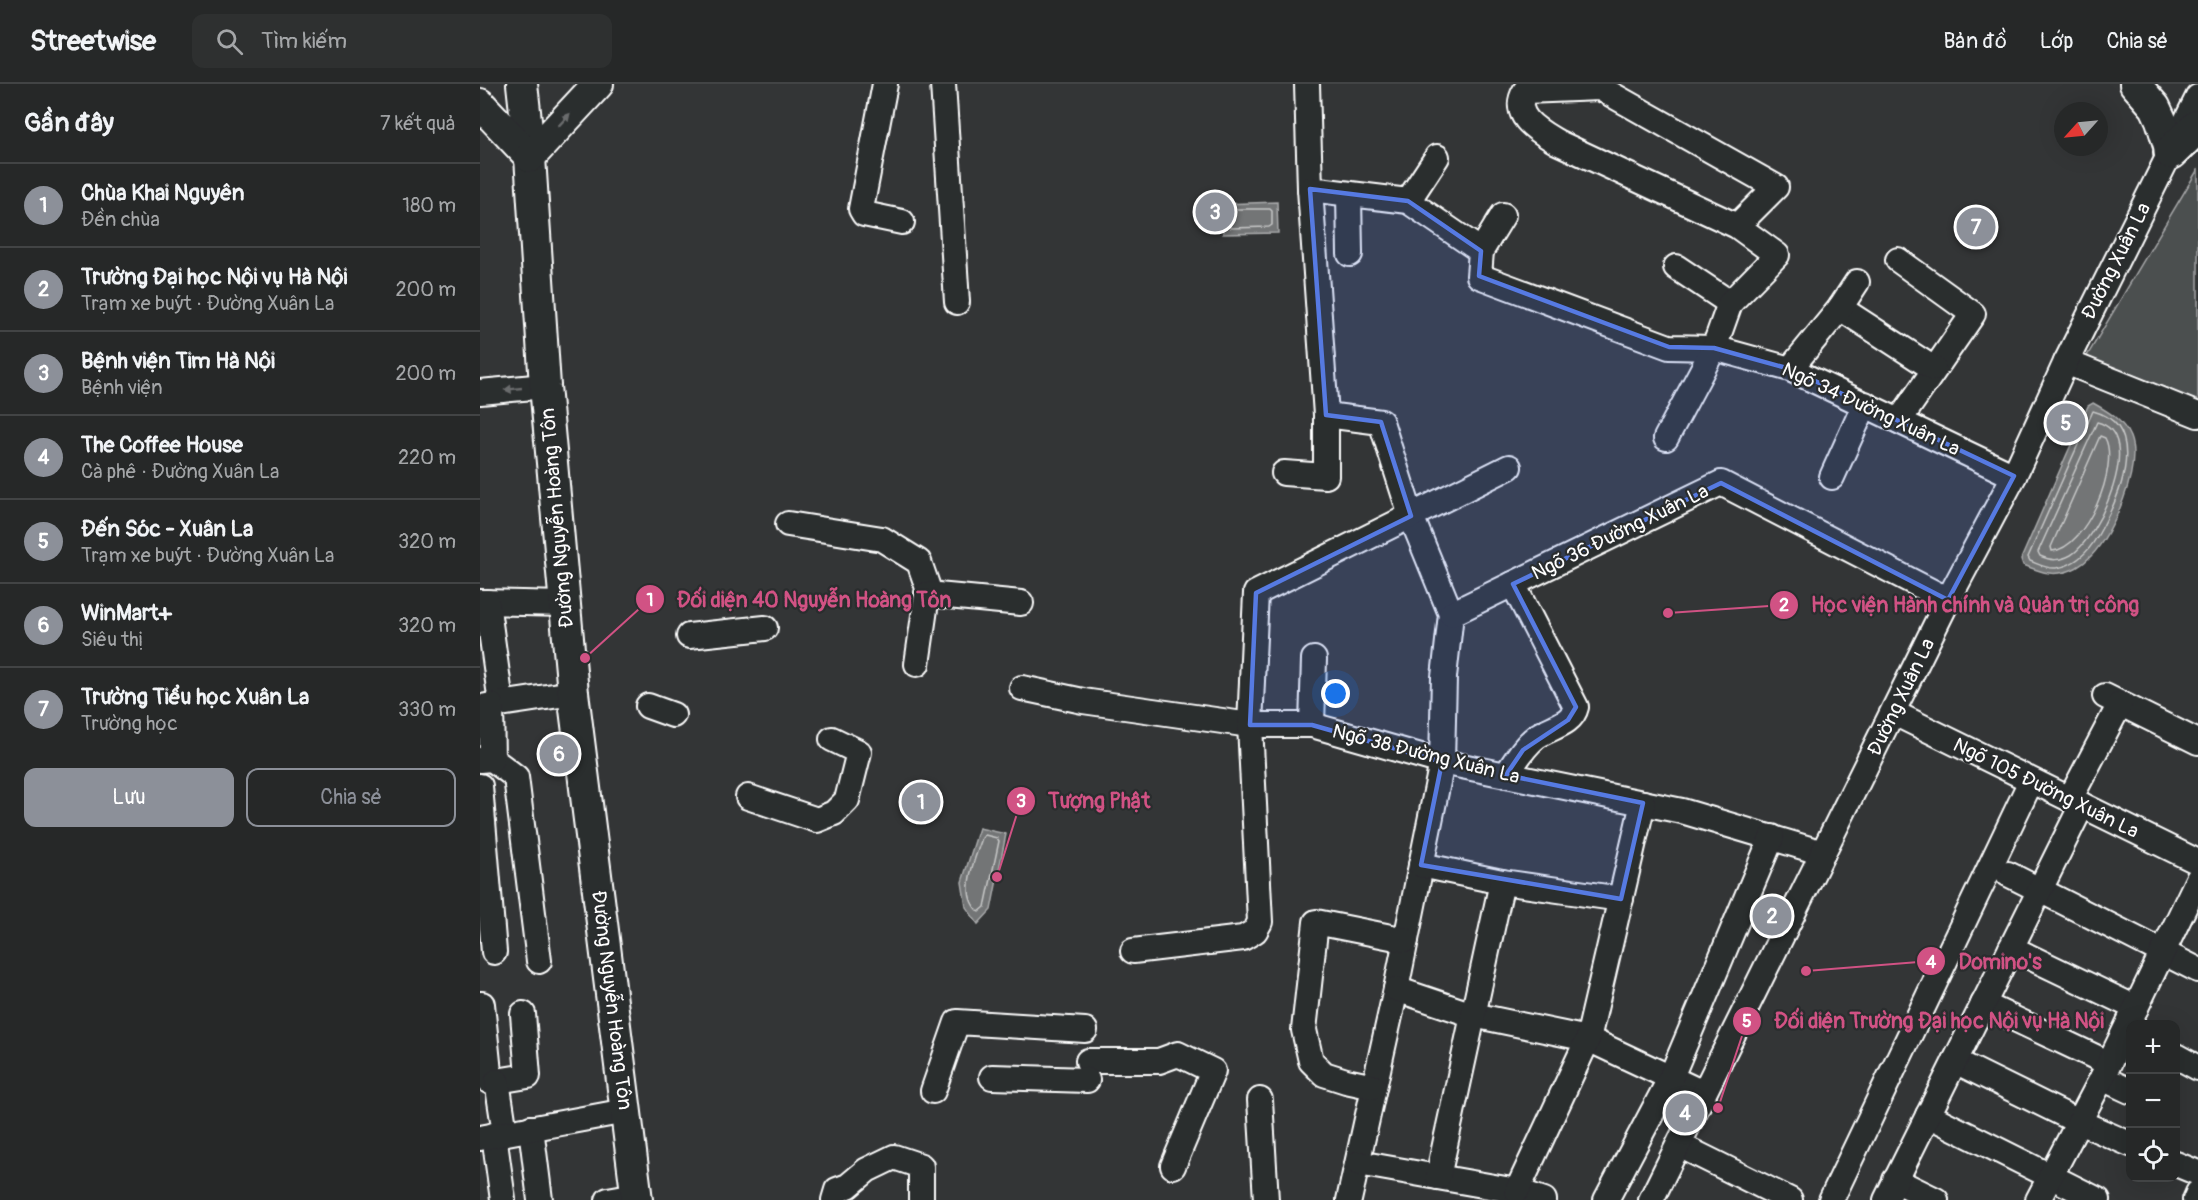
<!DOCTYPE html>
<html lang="vi">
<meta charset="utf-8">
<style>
:root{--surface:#262828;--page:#2e3030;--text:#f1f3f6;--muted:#a4a6a8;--line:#424445;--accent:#8c9099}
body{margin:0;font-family:Pangolin,sans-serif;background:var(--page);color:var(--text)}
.controls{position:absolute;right:18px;bottom:18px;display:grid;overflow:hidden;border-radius:12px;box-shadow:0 6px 24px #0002}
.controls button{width:54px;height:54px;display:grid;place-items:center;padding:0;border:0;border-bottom:2px solid var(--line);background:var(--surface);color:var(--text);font:30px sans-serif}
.compass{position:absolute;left:1574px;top:18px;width:54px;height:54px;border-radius:50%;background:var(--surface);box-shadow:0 6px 24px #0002;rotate:243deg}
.you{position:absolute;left:856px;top:610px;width:21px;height:21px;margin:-15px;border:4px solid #fff;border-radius:50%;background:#1a73e8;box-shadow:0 0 0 9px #1a73e833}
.badge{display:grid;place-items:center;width:39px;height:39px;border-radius:50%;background:var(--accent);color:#fff;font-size:20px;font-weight:700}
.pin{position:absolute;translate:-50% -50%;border:3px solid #fff;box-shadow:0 2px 6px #0006}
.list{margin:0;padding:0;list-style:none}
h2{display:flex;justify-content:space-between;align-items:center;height:78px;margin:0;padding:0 24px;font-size:26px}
h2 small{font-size:20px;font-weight:400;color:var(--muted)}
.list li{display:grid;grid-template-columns:39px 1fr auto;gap:18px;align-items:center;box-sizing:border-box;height:84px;padding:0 24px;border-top:2px solid var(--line)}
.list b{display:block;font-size:22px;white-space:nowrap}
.list p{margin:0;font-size:20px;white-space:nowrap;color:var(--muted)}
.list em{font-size:20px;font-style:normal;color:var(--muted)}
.actions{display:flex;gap:12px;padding:18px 24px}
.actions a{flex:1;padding:14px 0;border:2px solid var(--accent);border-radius:12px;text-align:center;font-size:21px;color:var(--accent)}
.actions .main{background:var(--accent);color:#fff}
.icon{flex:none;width:33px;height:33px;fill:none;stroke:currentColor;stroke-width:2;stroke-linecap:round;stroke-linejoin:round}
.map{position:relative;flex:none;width:1718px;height:1116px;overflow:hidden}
header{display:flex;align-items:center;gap:36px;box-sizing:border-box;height:84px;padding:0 30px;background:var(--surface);border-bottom:2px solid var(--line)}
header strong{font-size:28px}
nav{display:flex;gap:33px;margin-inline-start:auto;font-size:21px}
.search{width:420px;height:54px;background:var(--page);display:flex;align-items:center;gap:15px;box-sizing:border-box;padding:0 21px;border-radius:12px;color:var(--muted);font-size:22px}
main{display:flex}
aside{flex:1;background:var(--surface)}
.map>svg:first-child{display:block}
.green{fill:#4c4f50;stroke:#a6a7a8;stroke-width:1.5}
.water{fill:#737576;stroke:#abacad;stroke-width:1.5}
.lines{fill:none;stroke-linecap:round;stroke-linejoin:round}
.shore{stroke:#c7c8c8;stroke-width:1.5}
.minor-casing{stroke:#fff;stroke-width:28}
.major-casing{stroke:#fff;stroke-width:34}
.highway-casing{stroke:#fff;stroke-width:38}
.minor{stroke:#2a2d2e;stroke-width:24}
.major{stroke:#2a2d2e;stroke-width:30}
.highway{stroke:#2a2d2e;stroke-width:33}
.oneway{fill:#6a6c6d}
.marked{fill:#567ae2;fill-opacity:0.2;stroke:#567ae2;stroke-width:4.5;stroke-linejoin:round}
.labels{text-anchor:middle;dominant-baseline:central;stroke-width:4.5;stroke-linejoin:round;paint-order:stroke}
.street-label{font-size:20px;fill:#fff;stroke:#2a2d2e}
.leader{fill:none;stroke:#d15284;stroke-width:2}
.callout-dot{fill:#d15284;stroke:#2a2d2e;stroke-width:2}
.mark-label{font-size:18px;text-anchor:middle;font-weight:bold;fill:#fff}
.callout-label{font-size:21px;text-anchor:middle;font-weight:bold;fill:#d15284;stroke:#2a2d2e;stroke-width:4.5;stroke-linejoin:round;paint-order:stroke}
</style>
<header>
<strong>Streetwise</strong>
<div class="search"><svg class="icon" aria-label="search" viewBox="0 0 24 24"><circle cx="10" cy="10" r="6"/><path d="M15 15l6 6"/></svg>Tìm kiếm</div>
<nav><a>Bản đồ</a><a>Lớp</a><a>Chia sẻ</a></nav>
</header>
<main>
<aside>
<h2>Gần đây<small>7 kết quả</small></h2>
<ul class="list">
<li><span class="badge">1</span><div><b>Chùa Khai Nguyên</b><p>Đền chùa</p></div><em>180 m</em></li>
<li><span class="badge">2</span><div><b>Trường Đại học Nội vụ Hà Nội</b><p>Trạm xe buýt · Đường Xuân La</p></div><em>200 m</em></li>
<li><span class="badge">3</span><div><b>Bệnh viện Tim Hà Nội</b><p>Bệnh viện</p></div><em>200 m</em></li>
<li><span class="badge">4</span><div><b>The Coffee House</b><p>Cà phê · Đường Xuân La</p></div><em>220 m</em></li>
<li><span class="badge">5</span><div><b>Đến Sóc - Xuân La</b><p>Trạm xe buýt · Đường Xuân La</p></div><em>320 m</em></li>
<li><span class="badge">6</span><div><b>WinMart+</b><p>Siêu thị</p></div><em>320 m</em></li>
<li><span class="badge">7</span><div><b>Trường Tiểu học Xuân La</b><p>Trường học</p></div><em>330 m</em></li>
</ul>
<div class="actions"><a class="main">Lưu</a><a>Chia sẻ</a></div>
</aside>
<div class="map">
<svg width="1718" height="1116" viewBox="0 0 1718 1116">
<rect width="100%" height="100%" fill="#333536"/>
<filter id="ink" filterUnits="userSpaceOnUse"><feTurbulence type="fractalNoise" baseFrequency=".0167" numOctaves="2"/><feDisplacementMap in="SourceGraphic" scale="12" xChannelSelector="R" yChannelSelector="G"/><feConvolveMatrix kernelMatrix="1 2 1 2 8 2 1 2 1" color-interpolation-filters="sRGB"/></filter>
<g filter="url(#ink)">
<polygon class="green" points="1718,85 1718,318 1604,277"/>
<g class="water">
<polygon points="797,118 798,149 743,150 742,120"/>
<path d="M1613 319C1629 328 1643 336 1650 353 1662 384 1633 449 1611 472 1603 481 1591 488 1579 489 1566 491 1555 485 1543 481L1541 475 1608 322Z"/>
<polygon points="499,744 526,750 511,826 498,840 486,823 482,798"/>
</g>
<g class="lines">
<g class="shore">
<polygon points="751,125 790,125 792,127 792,141 789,143 750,144 748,128"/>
<path d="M1613 327C1663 340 1645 398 1629 430 1618 453 1605 480 1576 484 1567 485 1558 480 1550 477L1548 473Z"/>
<path d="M1617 338C1667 350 1618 455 1591 471 1580 477 1571 477 1560 472L1558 468Z"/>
<path d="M1620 352 1625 354C1640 382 1606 465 1572 467L1571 463Z"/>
<path d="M505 751 517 754 519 757 505 823 499 828C478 810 495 775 502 754Z"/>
</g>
<defs>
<g id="minor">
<polyline points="405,0 381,125 384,130 422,138"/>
<polyline points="463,0 477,218"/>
<polyline points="827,0 830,105 928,117 1001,167 999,192 1189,263 1234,264 1310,285 1534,392"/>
<polyline points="830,105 846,331 901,338 931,432 971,530 964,593 962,678 916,905 869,1116"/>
<polyline points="869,110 870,170"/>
<polyline points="928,117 957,73"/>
<polyline points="1001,167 1023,131"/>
<polyline points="1418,176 1493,230 1419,337"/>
<polyline points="1196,183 1250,219"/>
<polyline points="1360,224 1454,285"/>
<polyline points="1586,278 1718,331"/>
<polyline points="1310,285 1360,224 1377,198"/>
<polyline points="0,308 65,302"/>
<path d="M1186 354 1234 264 1250 219 1297 171 1257 142 1296 103 1120 4 1045 7C1030 32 1059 47 1077 58L1257 142"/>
<polyline points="804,389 846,392 846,331"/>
<polyline points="1352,393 1385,320"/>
<polyline points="308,440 402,455 439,478 448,504 437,580"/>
<polyline points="447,510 541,519"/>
<polyline points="0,518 85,520"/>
<polyline points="7,518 21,619"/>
<polyline points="971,530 1241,399 1468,516"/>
<polyline points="209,552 285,544"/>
<polyline points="542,604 603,617 770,641 832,641 962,678 1202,727 1343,769"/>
<polyline points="1625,612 1718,658"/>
<polyline points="168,622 193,631"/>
<polyline points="0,623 93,609"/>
<polyline points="1414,629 1718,778"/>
<polyline points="832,641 834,575"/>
<polyline points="12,675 36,693 59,877"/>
<polyline points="0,676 12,675 11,621"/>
<path d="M1026 691C1035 678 1043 663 1056 653 1069 643 1092 641 1096 623L1033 500"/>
<polyline points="0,702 14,868"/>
<polyline points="268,713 337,736 354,729 367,716 379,668 352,655"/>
<polyline points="1590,715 1640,620"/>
<polyline points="941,781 1022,798 1141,815"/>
<polyline points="1528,790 1718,886"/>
<polyline points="1531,864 1656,924"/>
<polyline points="653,867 763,854 775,847 780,838 770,641 776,509 1029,383"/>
<polyline points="916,905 993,931 1108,955 1223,1009"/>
<polyline points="0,920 2,920 10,998 48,992 43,930"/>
<polyline points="1503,920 1628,979"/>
<polyline points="1696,972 1718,984"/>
<polyline points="608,977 679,977 698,970 733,987 693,1082"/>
<polyline points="1475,977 1599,1038 1650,1060"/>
<polyline points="512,993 607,996"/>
<polyline points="1622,994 1650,1007"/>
<polyline points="17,997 25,1049"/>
<polyline points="894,1003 866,997 844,990 831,977 824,946 836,838 926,856"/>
<polyline points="453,1007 477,938 605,946"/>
<polyline points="780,1016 786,1116"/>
<polyline points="1448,1031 1618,1116"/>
<polyline points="51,1044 60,1116"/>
<polyline points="14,1051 23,1116"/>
<polyline points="0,1054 146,1027"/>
<polyline points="1199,1061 1310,1116"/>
<polyline points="878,1079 1037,1107 1064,1116"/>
<polyline points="1696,1080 1718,1089"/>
<polyline points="958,1093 1022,798"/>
<polyline points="1415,1096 1456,1116"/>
<polyline points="1037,1107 1108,955 1163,719"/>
<polyline points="128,1116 156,1111"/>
<polyline points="354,1116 357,1106 368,1102 387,1086 414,1073 441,1082 441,1116"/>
<polyline points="1126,1116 1191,993 1292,753"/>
<polyline points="1171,1116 1468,516 1534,392 1586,278 1718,13"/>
<polyline points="1351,1116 1551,697"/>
<polyline points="1406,1116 1602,721"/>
<polyline points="1558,1116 1622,994 1718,795"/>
<polyline points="1715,1116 1718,1109"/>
</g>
<g id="major">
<polyline points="42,0 50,73 65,302 93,609 157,1116"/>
<polyline points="1655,0 1675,23 1681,36 1691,68"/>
<polyline points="0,20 50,73"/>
<polyline points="50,73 118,0"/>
</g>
<polyline id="highway" points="1691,68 1718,42"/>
</defs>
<use href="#minor" class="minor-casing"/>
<use href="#major" class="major-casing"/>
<use href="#highway" class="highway-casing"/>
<use href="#minor" class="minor"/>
<use href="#major" class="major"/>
<use href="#highway" class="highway"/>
</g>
<defs><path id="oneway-solid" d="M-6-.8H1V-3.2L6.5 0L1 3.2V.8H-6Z" transform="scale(1.5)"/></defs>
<g class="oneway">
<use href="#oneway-solid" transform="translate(84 36) rotate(-47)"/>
<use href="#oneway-solid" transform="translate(33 305) rotate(174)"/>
</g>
</g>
<path class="marked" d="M830 105 928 117 1001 167 999 192 1189 263 1234 264 1310 285 1534 392 1468 516 1241 399 1033 500 1096 623 1088 636 1043 666 1026 691 1163 719 1141 815 941 781 962 678 832 641H770L776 509 931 432 901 338 846 331Z"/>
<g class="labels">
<g class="street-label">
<text transform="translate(1636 177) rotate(-63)">Đường Xuân La</text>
<text transform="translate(1391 325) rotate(25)">Ngõ 34 Đường Xuân La</text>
<text transform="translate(77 434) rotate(-95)">Đường Nguyễn Hoàng Tôn</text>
<text transform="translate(1140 448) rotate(-26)">Ngõ 36 Đường Xuân La</text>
<text transform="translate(1421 613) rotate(-64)">Đường Xuân La</text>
<text transform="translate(946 670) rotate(14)">Ngõ 38 Đường Xuân La</text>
<text transform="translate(1566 704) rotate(26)">Ngõ 105 Đường Xuân La</text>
<text transform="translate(132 916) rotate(83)">Đường Nguyễn Hoàng Tôn</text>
</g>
</g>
<path class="leader" d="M105 574L170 515M1188 529L1304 521M517 793L541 717M1326 887L1451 877M1238 1024L1267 937"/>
<g class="callout-dot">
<circle cx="105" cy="574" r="6"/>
<circle cx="1188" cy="529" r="6"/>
<circle cx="517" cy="793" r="6"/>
<circle cx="1326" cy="887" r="6"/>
<circle cx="1238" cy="1024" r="6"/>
<circle cx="170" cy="515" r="15"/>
<circle cx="1304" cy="521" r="15"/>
<circle cx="541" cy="717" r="15"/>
<circle cx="1451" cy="877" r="15"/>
<circle cx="1267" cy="937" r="15"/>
</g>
<g class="mark-label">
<text x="170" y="522">1</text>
<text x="1304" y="527">2</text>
<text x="541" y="723">3</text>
<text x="1451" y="884">4</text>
<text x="1267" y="943">5</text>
</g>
<g class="callout-label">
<text x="334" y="523">Đối diện 40 Nguyễn Hoàng Tôn</text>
<text x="1495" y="528">Học viện Hành chính và Quản trị công</text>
<text x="619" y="724">Tượng Phật</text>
<text x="1520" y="885">Domino's</text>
<text x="1459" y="944">Đối diện Trường Đại học Nội vụ Hà Nội</text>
</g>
</svg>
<div class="controls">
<button>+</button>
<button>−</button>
<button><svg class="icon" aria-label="locate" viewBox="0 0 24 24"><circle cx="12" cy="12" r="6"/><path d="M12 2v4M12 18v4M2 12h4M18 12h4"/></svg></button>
</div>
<svg class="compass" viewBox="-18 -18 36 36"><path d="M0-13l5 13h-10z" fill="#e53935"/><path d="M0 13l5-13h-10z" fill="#a4a6a8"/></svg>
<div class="you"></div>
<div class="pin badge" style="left:441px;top:718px">1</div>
<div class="pin badge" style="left:1292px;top:832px">2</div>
<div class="pin badge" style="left:735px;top:128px">3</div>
<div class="pin badge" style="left:1205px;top:1029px">4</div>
<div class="pin badge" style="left:1586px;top:339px">5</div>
<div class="pin badge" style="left:79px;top:670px">6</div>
<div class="pin badge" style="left:1496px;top:143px">7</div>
</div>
</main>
